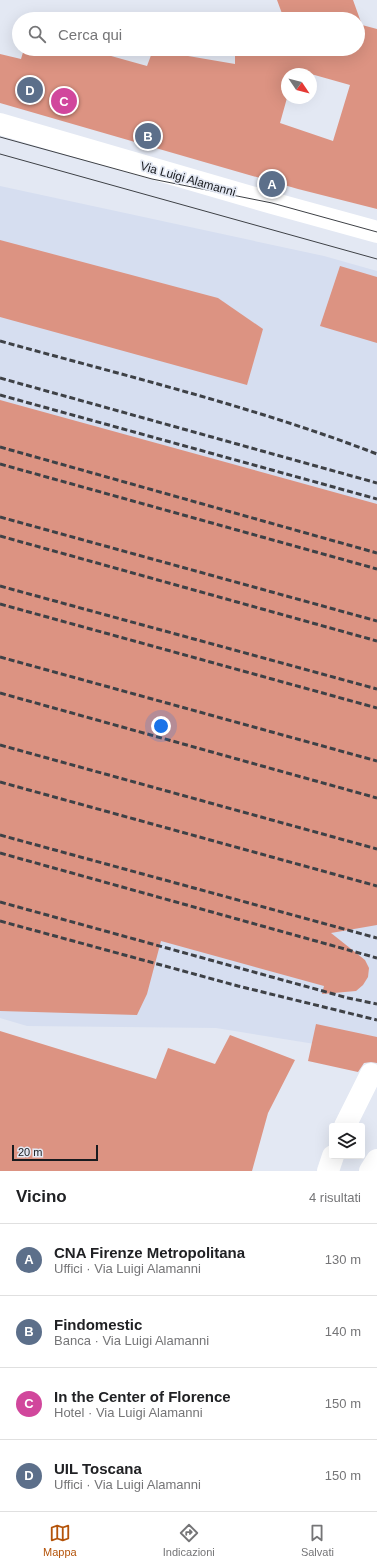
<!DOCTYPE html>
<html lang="it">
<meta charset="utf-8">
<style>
:root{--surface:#fff;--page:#f2f2f2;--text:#202124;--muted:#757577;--line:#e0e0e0;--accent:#b45309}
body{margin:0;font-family:Helvetica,sans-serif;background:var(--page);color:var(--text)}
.controls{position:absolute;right:12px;bottom:12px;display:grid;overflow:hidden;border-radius:4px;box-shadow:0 4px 16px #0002}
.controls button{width:36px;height:36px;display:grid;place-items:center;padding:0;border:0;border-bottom:1px solid var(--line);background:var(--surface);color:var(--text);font:20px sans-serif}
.compass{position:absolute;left:281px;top:68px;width:36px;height:36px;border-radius:50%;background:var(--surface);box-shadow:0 4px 16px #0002;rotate:125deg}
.scale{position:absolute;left:12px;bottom:10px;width:86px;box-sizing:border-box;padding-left:4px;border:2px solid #191b1f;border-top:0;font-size:11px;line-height:14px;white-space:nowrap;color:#191b1f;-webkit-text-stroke:3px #e3e8f3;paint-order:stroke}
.you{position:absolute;left:161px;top:726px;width:14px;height:14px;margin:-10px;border:3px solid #fff;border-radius:50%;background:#1a73e8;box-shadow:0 0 0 6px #1a73e833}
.badge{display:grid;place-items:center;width:26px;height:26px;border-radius:50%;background:var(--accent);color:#fff;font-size:13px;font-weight:700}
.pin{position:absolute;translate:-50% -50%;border:2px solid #fff;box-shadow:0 1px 4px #0006}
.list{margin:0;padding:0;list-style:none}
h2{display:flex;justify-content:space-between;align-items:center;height:52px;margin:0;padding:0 16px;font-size:17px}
h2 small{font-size:13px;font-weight:400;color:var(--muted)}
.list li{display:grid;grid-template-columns:26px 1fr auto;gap:12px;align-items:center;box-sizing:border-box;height:72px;padding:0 16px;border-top:1px solid var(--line)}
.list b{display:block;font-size:15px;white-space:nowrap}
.list p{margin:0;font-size:13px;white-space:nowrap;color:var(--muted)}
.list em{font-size:13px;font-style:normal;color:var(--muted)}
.icon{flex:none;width:22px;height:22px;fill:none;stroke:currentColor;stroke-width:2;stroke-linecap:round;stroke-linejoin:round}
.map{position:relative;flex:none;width:377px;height:1171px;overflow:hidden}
.search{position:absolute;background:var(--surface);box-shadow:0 4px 16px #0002;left:12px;right:12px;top:12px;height:44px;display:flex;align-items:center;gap:10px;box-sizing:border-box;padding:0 14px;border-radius:22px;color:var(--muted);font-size:15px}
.sheet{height:340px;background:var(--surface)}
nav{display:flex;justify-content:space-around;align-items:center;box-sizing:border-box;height:56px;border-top:1px solid var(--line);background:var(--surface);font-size:11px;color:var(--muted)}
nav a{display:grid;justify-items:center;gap:2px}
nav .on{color:var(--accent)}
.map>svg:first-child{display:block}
.built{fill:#d6def0}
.building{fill:#dc9382;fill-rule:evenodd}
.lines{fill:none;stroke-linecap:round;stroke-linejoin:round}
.street{stroke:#fff;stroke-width:22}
.secondary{stroke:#fff;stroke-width:22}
.primary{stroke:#fff;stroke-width:22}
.tram{stroke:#3e4146;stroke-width:1}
.rail{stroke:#3e4146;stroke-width:3;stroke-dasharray:6 3;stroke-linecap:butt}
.labels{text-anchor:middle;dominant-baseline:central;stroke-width:3.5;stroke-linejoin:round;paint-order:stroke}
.street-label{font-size:12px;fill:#191b1f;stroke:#e3e8f3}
</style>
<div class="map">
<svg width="377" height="1171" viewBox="0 0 377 1171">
<rect width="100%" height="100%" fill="#e3e8f3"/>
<polygon class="built" points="0,186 324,256 377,271 377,1054 216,1028 27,1026 0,1018"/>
<g class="building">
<path d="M277 0H353L362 25 377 29V209L298 189 0 103V54L21 59 24 49H86L147 66 153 50 235 64V49H358V19H284ZM287 74H311L350 85 333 141 280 123 287 98Z"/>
<polygon points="0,240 218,298 263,329 247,385 0,317"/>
<polygon points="340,266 377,277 377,343 320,326"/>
<polygon points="0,400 377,504 377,925 331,933 365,960 369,968 368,977 363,985 356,991 322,994 324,986 161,941 147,994 137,1015 0,1011"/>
<polygon points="316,1024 377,1037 377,1063 371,1062 364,1063 358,1072 308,1061"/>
<polygon points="0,1031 156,1079 168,1048 215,1064 230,1035 295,1060 268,1113 252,1171 0,1171"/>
</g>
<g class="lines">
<polyline class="street" points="0,124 272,203 377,232"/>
<polyline class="secondary" points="370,1171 377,1160"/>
<g class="primary">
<polyline points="345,1126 371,1074"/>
<polyline points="328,1171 333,1156"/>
</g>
<g class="tram">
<polyline points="0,137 152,179 272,203 377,232"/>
<polyline points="0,154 377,259"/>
</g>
<g class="rail">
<path d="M0 341C126 376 255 407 377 454"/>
<polyline points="0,378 377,483"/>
<polyline points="0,395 377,499"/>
<polyline points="0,447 377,553"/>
<polyline points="0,464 377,569"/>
<polyline points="0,517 377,621"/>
<polyline points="0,536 377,641"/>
<polyline points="0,586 377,689"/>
<polyline points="0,604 377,708"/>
<polyline points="0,657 377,761"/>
<polyline points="0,693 377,798"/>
<polyline points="0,745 377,849"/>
<polyline points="0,782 377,886"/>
<polyline points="0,835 377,938"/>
<polyline points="0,853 377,958"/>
<polyline points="0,902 348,998 377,1004"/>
<polyline points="0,921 238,986 377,1020"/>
</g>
</g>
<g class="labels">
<g class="street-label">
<text transform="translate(188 179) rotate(16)">Via Luigi Alamanni</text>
</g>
</g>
</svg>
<div class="controls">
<button><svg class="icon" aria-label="layers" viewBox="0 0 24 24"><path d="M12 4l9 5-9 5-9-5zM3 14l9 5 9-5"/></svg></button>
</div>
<svg class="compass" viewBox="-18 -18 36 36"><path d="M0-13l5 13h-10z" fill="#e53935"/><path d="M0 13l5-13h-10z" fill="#757577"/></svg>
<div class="scale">20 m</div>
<div class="you"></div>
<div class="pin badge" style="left:272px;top:184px;background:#5c6f8a">A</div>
<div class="pin badge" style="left:148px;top:136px;background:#5c6f8a">B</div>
<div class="pin badge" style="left:64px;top:101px;background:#d1479c">C</div>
<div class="pin badge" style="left:30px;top:90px;background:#5c6f8a">D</div>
<div class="search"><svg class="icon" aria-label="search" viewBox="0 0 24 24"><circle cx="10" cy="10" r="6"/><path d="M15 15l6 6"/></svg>Cerca qui</div>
</div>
<section class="sheet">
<h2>Vicino<small>4 risultati</small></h2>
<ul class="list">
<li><span class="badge" style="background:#5c6f8a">A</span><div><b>CNA Firenze Metropolitana</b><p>Uffici · Via Luigi Alamanni</p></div><em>130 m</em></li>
<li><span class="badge" style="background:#5c6f8a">B</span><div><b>Findomestic</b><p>Banca · Via Luigi Alamanni</p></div><em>140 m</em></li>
<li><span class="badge" style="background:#d1479c">C</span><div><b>In the Center of Florence</b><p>Hotel · Via Luigi Alamanni</p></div><em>150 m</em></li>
<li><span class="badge" style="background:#5c6f8a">D</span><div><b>UIL Toscana</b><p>Uffici · Via Luigi Alamanni</p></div><em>150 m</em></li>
</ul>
</section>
<nav>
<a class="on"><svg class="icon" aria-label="map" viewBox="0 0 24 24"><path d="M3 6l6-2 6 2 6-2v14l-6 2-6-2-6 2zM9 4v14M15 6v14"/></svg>Mappa</a>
<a><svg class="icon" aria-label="directions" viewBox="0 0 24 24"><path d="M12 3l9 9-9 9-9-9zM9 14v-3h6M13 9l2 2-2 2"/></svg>Indicazioni</a>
<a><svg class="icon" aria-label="saved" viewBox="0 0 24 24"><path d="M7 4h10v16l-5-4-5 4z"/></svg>Salvati</a>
</nav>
